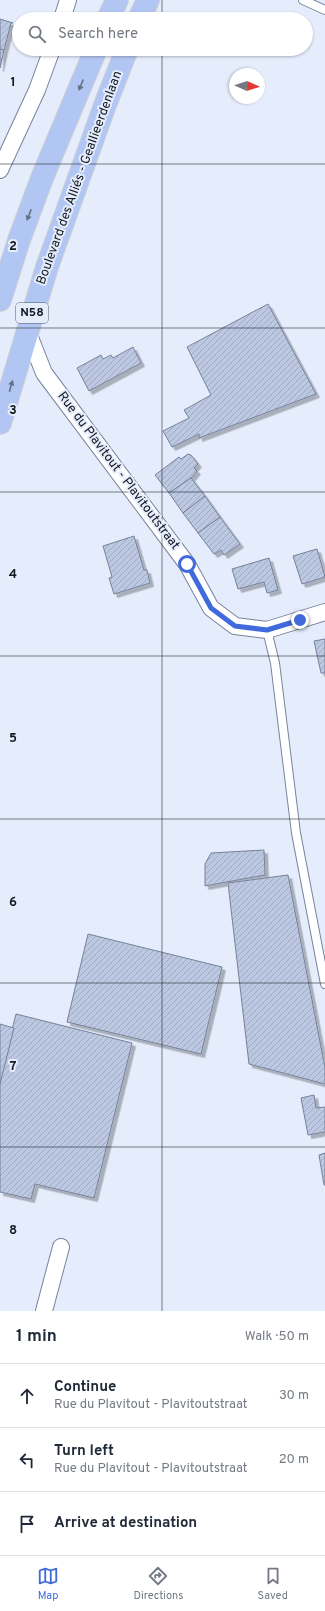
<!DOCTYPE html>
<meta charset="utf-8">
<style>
:root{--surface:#fff;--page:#f6f6f7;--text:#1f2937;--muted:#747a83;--line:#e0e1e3;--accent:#406adc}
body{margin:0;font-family:Overpass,sans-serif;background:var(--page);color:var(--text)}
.compass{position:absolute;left:229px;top:68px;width:36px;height:36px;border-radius:50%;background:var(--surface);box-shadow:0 1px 3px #0004;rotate:93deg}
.stop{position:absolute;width:12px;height:12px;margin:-9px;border:3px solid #406adc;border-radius:50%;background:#fff}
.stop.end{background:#406adc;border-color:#fff;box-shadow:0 1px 4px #0008}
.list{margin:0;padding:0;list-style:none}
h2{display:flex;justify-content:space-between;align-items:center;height:52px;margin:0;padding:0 16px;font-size:17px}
h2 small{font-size:13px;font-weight:400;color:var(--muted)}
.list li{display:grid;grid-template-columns:26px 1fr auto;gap:12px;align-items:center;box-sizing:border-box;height:64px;padding:0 16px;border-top:1px solid var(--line)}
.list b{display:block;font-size:15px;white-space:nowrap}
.list p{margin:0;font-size:13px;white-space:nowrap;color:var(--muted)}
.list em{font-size:13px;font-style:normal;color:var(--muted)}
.icon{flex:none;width:22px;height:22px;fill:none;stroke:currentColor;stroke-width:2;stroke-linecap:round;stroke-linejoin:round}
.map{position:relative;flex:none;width:325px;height:1311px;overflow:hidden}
.search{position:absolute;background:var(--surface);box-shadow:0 1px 3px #0004;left:12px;right:12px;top:12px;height:44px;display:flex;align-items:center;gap:10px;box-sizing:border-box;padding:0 14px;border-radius:22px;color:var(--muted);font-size:15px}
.sheet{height:244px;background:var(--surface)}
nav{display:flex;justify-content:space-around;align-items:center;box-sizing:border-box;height:56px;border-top:1px solid var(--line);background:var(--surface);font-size:11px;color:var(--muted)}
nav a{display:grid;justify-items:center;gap:2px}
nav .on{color:var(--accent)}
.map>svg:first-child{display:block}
.building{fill:url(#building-hatch);stroke:#768199;filter:url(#shadow)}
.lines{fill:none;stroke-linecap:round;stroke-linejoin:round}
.lane-casing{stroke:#78839b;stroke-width:10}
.street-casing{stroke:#78839b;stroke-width:18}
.highway-casing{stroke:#d0d1d3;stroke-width:24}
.lane{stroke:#fff;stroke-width:8}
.street{stroke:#fff;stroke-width:16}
.highway{stroke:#b2c6f3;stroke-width:22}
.oneway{fill:#64708a}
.route{stroke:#406adc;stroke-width:5}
.grid{fill:none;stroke:#151922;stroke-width:1;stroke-opacity:0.55}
.labels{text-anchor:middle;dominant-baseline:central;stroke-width:4;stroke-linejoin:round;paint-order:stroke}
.shield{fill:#e5edfd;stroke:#535964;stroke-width:1}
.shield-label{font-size:12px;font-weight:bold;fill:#151922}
.street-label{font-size:13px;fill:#151922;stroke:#e5edfd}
.grid-label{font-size:13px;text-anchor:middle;font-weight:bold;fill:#151922;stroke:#e5edfd;stroke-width:4;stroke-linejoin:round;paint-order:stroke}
</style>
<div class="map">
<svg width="325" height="1311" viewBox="0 0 325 1311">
<defs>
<pattern id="building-hatch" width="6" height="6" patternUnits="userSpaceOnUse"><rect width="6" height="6" fill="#bcc8e2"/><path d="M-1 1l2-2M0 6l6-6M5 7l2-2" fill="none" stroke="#a1abc2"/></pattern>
<filter id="shadow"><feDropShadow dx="3.5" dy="3.5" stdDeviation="0" flood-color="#0004"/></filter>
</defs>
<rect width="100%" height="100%" fill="#e5edfd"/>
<g class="building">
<polygon points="0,19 13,23 11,23 4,50 0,49"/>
<polygon points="0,49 4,50 0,68"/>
<polygon points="268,304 316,394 199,438 199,434 172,447 163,431 189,418 184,410 211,395 187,347"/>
<polygon points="133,347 141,363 89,391 77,368 101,355 103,359 111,355 113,358"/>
<polygon points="188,454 191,455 198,464 194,468 197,471 191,478 169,493 155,475 179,457 181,459"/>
<polygon points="191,478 205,496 183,513 169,493"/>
<polygon points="205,496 220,517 198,533 183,513"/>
<polygon points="220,517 240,544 224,555 221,550 214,554 198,533"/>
<polygon points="134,536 144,570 147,570 150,583 114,594 109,578 112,577 103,546"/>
<polygon points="317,549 325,577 302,584 293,556"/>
<polygon points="269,558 278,590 267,593 264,582 238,589 232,569"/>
<polygon points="325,639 325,673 321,673 314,641"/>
<polygon points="264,850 265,875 205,886 205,864 211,853"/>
<polygon points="288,875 325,1068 325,1084 249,1064 228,883"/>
<polygon points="88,934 222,967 201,1054 67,1022"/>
<polygon points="16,1014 132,1043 94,1198 35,1184 31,1199 0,1192 0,1077"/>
<polygon points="0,1024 14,1028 0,1084"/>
<polygon points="314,1095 316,1108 325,1107 325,1132 308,1135 301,1098"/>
<polygon points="325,1153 325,1185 324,1185 319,1155"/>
</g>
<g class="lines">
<defs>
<g id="lane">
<polyline points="303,0 325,10"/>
<polyline points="267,630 275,663 296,833 325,984"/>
</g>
<g id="street">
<polyline points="62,19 68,0"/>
<polyline points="0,170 37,90 52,49"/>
<polyline points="27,330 44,373 187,564 211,608 235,626 267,630 325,612"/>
<polyline points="44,1311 61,1247"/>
</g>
<g id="highway">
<polyline points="108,19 117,0"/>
<polyline points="139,19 148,0"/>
<polyline points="0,300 19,240 42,178 96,49"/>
<polyline points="0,423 47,267 105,105 127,49"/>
</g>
</defs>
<use href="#lane" class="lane-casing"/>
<use href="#street" class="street-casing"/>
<use href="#highway" class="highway-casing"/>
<use href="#lane" class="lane"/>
<use href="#street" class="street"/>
<use href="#highway" class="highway"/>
</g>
<defs><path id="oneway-solid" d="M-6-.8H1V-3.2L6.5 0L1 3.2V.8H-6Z"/></defs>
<g class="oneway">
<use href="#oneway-solid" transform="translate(81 85) rotate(112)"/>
<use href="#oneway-solid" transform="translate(29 215) rotate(111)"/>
<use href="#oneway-solid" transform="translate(11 386) rotate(-74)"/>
</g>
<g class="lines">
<polyline class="route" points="187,564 211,608 235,626 267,630 300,620"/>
</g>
<path class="grid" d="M162 0V19M162 49V1311M0 164H325M0 328H325M0 492H325M0 656H325M0 819H325M0 983H325M0 1147H325"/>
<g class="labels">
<rect class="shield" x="16" y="303" width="32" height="20" rx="3"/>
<g class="shield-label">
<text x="32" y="313">N58</text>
</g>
<g class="street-label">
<text transform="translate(80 178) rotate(-70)">Boulevard des Alliés - Geallieerdenlaan</text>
<text transform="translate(118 471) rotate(53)">Rue du Plavitout - Plavitoutstraat</text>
</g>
</g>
<g class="grid-label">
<text x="13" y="86">1</text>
<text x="13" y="250">2</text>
<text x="13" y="414">3</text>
<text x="13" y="578">4</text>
<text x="13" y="742">5</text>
<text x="13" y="906">6</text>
<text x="13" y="1070">7</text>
<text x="13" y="1234">8</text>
</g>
</svg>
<svg class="compass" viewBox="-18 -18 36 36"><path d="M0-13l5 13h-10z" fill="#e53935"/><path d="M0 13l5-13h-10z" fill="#747a83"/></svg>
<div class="stop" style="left:187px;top:564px"></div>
<div class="stop end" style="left:300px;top:620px"></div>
<div class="search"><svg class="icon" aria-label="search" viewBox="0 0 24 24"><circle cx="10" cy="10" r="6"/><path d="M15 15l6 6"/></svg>Search here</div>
</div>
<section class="sheet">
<h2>1 min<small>Walk · 50 m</small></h2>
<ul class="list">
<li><svg class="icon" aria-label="ahead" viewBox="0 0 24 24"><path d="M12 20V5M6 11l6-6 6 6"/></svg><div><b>Continue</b><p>Rue du Plavitout - Plavitoutstraat</p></div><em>30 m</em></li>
<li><svg class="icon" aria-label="left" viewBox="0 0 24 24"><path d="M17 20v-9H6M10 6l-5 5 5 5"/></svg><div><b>Turn left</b><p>Rue du Plavitout - Plavitoutstraat</p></div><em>20 m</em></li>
<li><svg class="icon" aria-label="arrive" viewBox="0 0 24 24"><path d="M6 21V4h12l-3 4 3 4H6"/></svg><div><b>Arrive at destination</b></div></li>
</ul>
</section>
<nav>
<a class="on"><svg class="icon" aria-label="map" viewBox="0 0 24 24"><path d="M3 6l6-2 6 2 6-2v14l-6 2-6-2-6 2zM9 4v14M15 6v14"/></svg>Map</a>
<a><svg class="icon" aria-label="directions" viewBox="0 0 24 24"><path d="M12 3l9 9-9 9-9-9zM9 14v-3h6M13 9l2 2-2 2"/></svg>Directions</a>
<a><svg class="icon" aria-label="saved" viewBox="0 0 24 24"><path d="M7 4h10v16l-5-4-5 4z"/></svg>Saved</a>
</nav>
